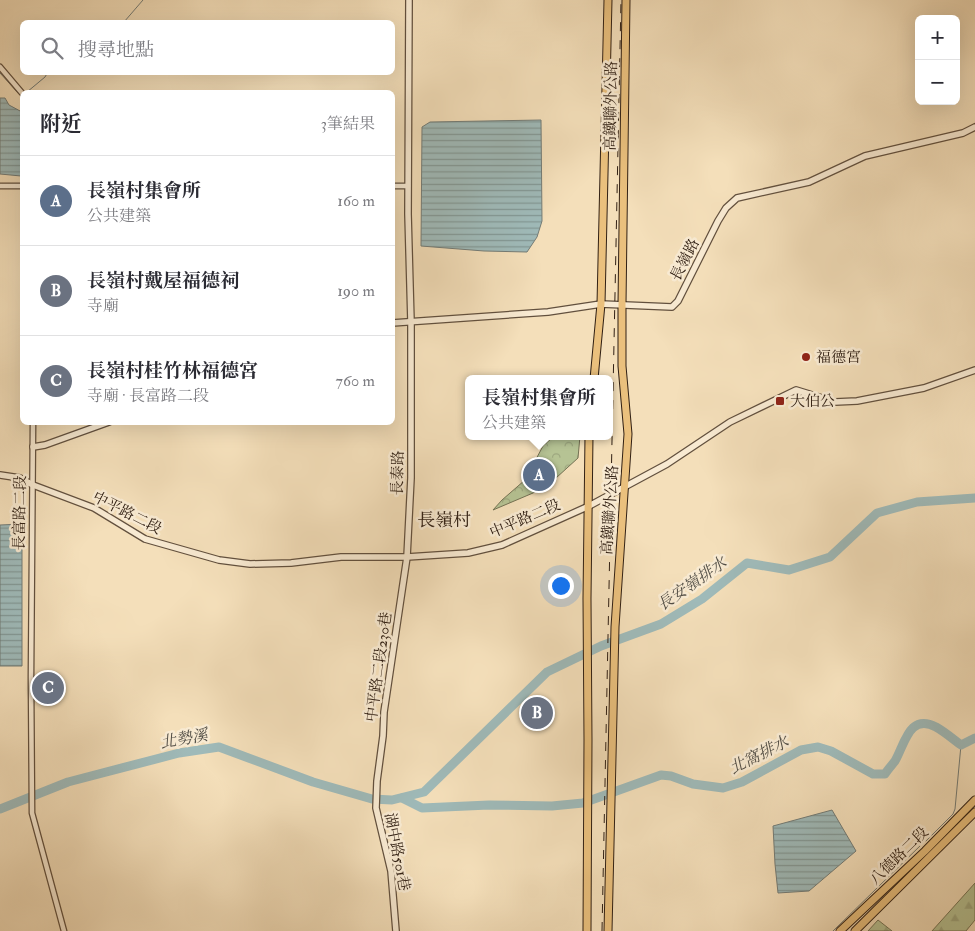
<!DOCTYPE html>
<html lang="zh-TW">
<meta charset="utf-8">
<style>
:root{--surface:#fff;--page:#f2f2f3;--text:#2b2b33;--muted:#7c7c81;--line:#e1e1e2;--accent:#1a73e8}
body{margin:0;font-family:"IM FELL Double Pica","Noto Serif TC",serif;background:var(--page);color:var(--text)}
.controls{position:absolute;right:15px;top:15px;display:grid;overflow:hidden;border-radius:8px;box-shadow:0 5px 20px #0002}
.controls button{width:45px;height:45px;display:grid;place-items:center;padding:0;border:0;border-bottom:1px solid var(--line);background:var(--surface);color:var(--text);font:25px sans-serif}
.you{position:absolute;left:560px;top:585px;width:18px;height:18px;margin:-12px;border:4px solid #fff;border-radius:50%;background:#1a73e8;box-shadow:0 0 0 8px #1a73e833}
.badge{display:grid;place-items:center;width:32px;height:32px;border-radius:50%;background:var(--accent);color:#fff;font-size:16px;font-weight:700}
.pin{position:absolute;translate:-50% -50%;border:2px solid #fff;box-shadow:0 1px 5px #0006}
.popup{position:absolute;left:465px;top:375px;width:148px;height:65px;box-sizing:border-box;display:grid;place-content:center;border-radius:8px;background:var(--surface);filter:drop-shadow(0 1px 4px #0005);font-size:16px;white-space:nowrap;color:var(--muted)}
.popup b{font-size:19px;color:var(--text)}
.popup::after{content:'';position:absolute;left:50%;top:100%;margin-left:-10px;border:10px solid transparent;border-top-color:var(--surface)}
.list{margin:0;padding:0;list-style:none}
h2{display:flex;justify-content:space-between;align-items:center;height:65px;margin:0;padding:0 20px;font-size:21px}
h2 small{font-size:16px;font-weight:400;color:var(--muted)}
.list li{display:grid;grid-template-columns:32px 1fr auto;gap:15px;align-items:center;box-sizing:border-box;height:90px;padding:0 20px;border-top:1px solid var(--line)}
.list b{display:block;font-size:19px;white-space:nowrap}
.list p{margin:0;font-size:16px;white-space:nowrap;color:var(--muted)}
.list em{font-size:16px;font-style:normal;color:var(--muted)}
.icon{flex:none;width:28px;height:28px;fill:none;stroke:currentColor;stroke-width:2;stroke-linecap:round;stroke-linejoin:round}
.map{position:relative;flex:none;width:975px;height:931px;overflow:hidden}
.search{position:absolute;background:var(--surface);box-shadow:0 5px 20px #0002;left:20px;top:20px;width:375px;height:55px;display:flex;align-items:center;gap:12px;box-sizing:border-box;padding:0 18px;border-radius:8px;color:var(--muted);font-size:19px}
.panel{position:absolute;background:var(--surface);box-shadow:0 5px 20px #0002;left:20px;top:90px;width:375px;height:335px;border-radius:8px}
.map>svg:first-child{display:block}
.forest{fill:url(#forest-firs);stroke:#747254}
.park{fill:url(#park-crowns);stroke:#747254}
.water{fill:url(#water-rules);stroke:#737c77}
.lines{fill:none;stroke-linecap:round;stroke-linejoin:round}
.stream{stroke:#737c77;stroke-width:1}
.river{stroke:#9fbab9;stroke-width:9}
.minor-casing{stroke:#62503e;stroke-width:7}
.tertiary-casing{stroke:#62503e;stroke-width:8}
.primary-casing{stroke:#312014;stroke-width:9}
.minor{stroke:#f8ead2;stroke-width:4.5}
.tertiary{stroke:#f8ead2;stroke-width:5.5}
.primary{stroke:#eac07d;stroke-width:7}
.rail{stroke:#312014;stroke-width:1;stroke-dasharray:9 9;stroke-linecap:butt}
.poi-dot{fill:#8f2418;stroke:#f8ead2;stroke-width:2}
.labels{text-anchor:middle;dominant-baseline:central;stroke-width:5;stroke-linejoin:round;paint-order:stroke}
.street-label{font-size:15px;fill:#312014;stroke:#f8ead2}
.poi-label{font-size:15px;fill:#312014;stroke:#f8ead2;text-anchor:start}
.water-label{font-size:16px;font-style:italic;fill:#524e46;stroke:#f8ead2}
.quarter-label{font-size:18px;fill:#312014;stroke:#f8ead2}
</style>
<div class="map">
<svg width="975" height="931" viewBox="0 0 975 931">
<defs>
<pattern id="forest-firs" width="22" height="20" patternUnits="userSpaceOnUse" patternTransform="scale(1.25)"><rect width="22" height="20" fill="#b6c394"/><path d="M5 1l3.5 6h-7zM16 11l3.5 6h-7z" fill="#9da77f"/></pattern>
<pattern id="park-crowns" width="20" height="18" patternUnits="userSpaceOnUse" patternTransform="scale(1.25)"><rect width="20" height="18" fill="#b6c394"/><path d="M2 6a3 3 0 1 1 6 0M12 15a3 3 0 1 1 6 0" fill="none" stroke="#9da77f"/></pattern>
<pattern id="water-rules" width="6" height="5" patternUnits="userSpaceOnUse" patternTransform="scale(1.25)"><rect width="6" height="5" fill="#9fbab9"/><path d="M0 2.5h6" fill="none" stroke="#829795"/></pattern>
</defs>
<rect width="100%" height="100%" fill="#f4dfba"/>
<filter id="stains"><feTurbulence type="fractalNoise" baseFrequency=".004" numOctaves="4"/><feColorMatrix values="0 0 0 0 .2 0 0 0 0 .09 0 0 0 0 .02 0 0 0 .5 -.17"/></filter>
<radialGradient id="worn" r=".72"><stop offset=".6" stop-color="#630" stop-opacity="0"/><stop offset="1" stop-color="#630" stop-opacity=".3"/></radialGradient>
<g class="forest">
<polygon points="975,883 975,920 966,931 932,931"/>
<polygon points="878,920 892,931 868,931"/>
</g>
<polygon class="park" points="554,436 580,436 578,458 556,478 533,493 493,510 502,500 525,480 543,446"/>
<g class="water">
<polygon points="0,98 5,98 9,105 22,112 21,176 0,174"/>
<polygon points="541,120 542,221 537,237 527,252 484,251 421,246 422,127 430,122"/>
<polygon points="22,524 22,666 0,666 0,525"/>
<polygon points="832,810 856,851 809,891 778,893 775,864 773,826"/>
</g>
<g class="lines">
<g class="stream">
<polyline points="124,22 143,0"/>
<polyline points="0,73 18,93"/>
<polyline points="27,92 45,77 48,72"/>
<polyline points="926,841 953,814 955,809 961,745"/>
<polyline points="833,931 920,846"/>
</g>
<g class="river">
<path d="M402 798 422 808 489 805 552 806 583 803 661 775 671 776 693 784 723 788 742 782 801 750 818 747 831 751 873 774H885C888 769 892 765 895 761 905 744 909 713 936 727 945 732 953 739 961 745L975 738"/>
<polyline points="0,809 68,782 179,753 219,747 313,782 372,799 392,800 424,792 547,672 601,646 661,624 702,599 747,563 789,570 830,557 877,513 917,502 975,498"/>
</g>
<defs>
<g id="minor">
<polyline points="0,67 22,93"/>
<polyline points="0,186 22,186"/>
<polyline points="392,186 408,186"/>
<polyline points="33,422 31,677 32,813 64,931"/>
</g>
<g id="tertiary">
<polyline points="392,323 548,312 601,304 672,307 678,301 718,221 726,208 737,198 809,182 865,156 963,133 975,127"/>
<polyline points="33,447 45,445 109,422"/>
<polyline points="0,475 20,478 33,485 94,508 145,539 219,560 250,564 291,563 341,557 407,557 468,553 502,545 589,506 667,464 730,422 796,390 835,402 857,401 924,388 975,370"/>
<polyline points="396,931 391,871 376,808 377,781 383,736 384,712 407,557 411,478 411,322 408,214 409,0"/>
</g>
<g id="primary">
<polyline points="594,379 601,304 608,0"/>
<polyline points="587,931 588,740 587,599 589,436"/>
<polyline points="608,931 615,627 628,434 622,366 622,304 626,0"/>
<polyline points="840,931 925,851 975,800"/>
<polyline points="855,931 975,812"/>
</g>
</defs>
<use href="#minor" class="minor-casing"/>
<use href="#tertiary" class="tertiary-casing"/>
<use href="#primary" class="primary-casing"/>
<use href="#minor" class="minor"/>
<use href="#tertiary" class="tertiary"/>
<use href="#primary" class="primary"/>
<polyline class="rail" points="602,931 621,0"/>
</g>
<g class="poi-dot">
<circle cx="806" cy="357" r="5"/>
<rect x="775" y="396" width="10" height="10" rx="2.5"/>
</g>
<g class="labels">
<g class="street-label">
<text transform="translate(611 106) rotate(-89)">高鐵聯外公路</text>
<text transform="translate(685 260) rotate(-63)">長嶺路</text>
<text transform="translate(398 473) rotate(-89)">長泰路</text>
<text transform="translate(610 510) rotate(-86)">高鐵聯外公路</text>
<text transform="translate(20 513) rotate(-89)">長富路二段</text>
<text transform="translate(127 513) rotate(27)">中平路二段</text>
<text transform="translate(525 519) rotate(-23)">中平路二段</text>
<text transform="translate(379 667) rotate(-82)">中平路二段230巷</text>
<text transform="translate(397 852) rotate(79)">湖中路501巷</text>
<text transform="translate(899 856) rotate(-44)">八德路二段</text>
</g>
<g class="poi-label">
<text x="816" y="357">福德宮</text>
<text x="790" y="401">大伯公</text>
</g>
<g class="water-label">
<text transform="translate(692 584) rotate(-35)">長安嶺排水</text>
<text transform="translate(184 739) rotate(-10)">北勢溪</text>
<text transform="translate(759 755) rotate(-27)">北窩排水</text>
</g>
<g class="quarter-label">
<text x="444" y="520">長嶺村</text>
</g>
</g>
<rect width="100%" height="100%" filter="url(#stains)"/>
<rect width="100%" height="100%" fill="url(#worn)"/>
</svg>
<div class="controls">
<button>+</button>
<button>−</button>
</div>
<div class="you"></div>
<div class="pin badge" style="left:539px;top:475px;background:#5c6f8a">A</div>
<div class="popup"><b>長嶺村集會所</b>公共建築</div>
<div class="pin badge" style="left:537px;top:713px;background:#6b7280">B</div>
<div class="pin badge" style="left:48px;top:688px;background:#6b7280">C</div>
<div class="search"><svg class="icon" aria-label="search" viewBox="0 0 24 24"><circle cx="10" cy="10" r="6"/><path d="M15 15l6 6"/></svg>搜尋地點</div>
<section class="panel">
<h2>附近<small>3筆結果</small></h2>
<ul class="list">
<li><span class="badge" style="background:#5c6f8a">A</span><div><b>長嶺村集會所</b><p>公共建築</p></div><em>160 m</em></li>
<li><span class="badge" style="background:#6b7280">B</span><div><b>長嶺村戴屋福德祠</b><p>寺廟</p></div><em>190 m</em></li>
<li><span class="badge" style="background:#6b7280">C</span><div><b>長嶺村桂竹林福德宮</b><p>寺廟 · 長富路二段</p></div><em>760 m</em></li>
</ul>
</section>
</div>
